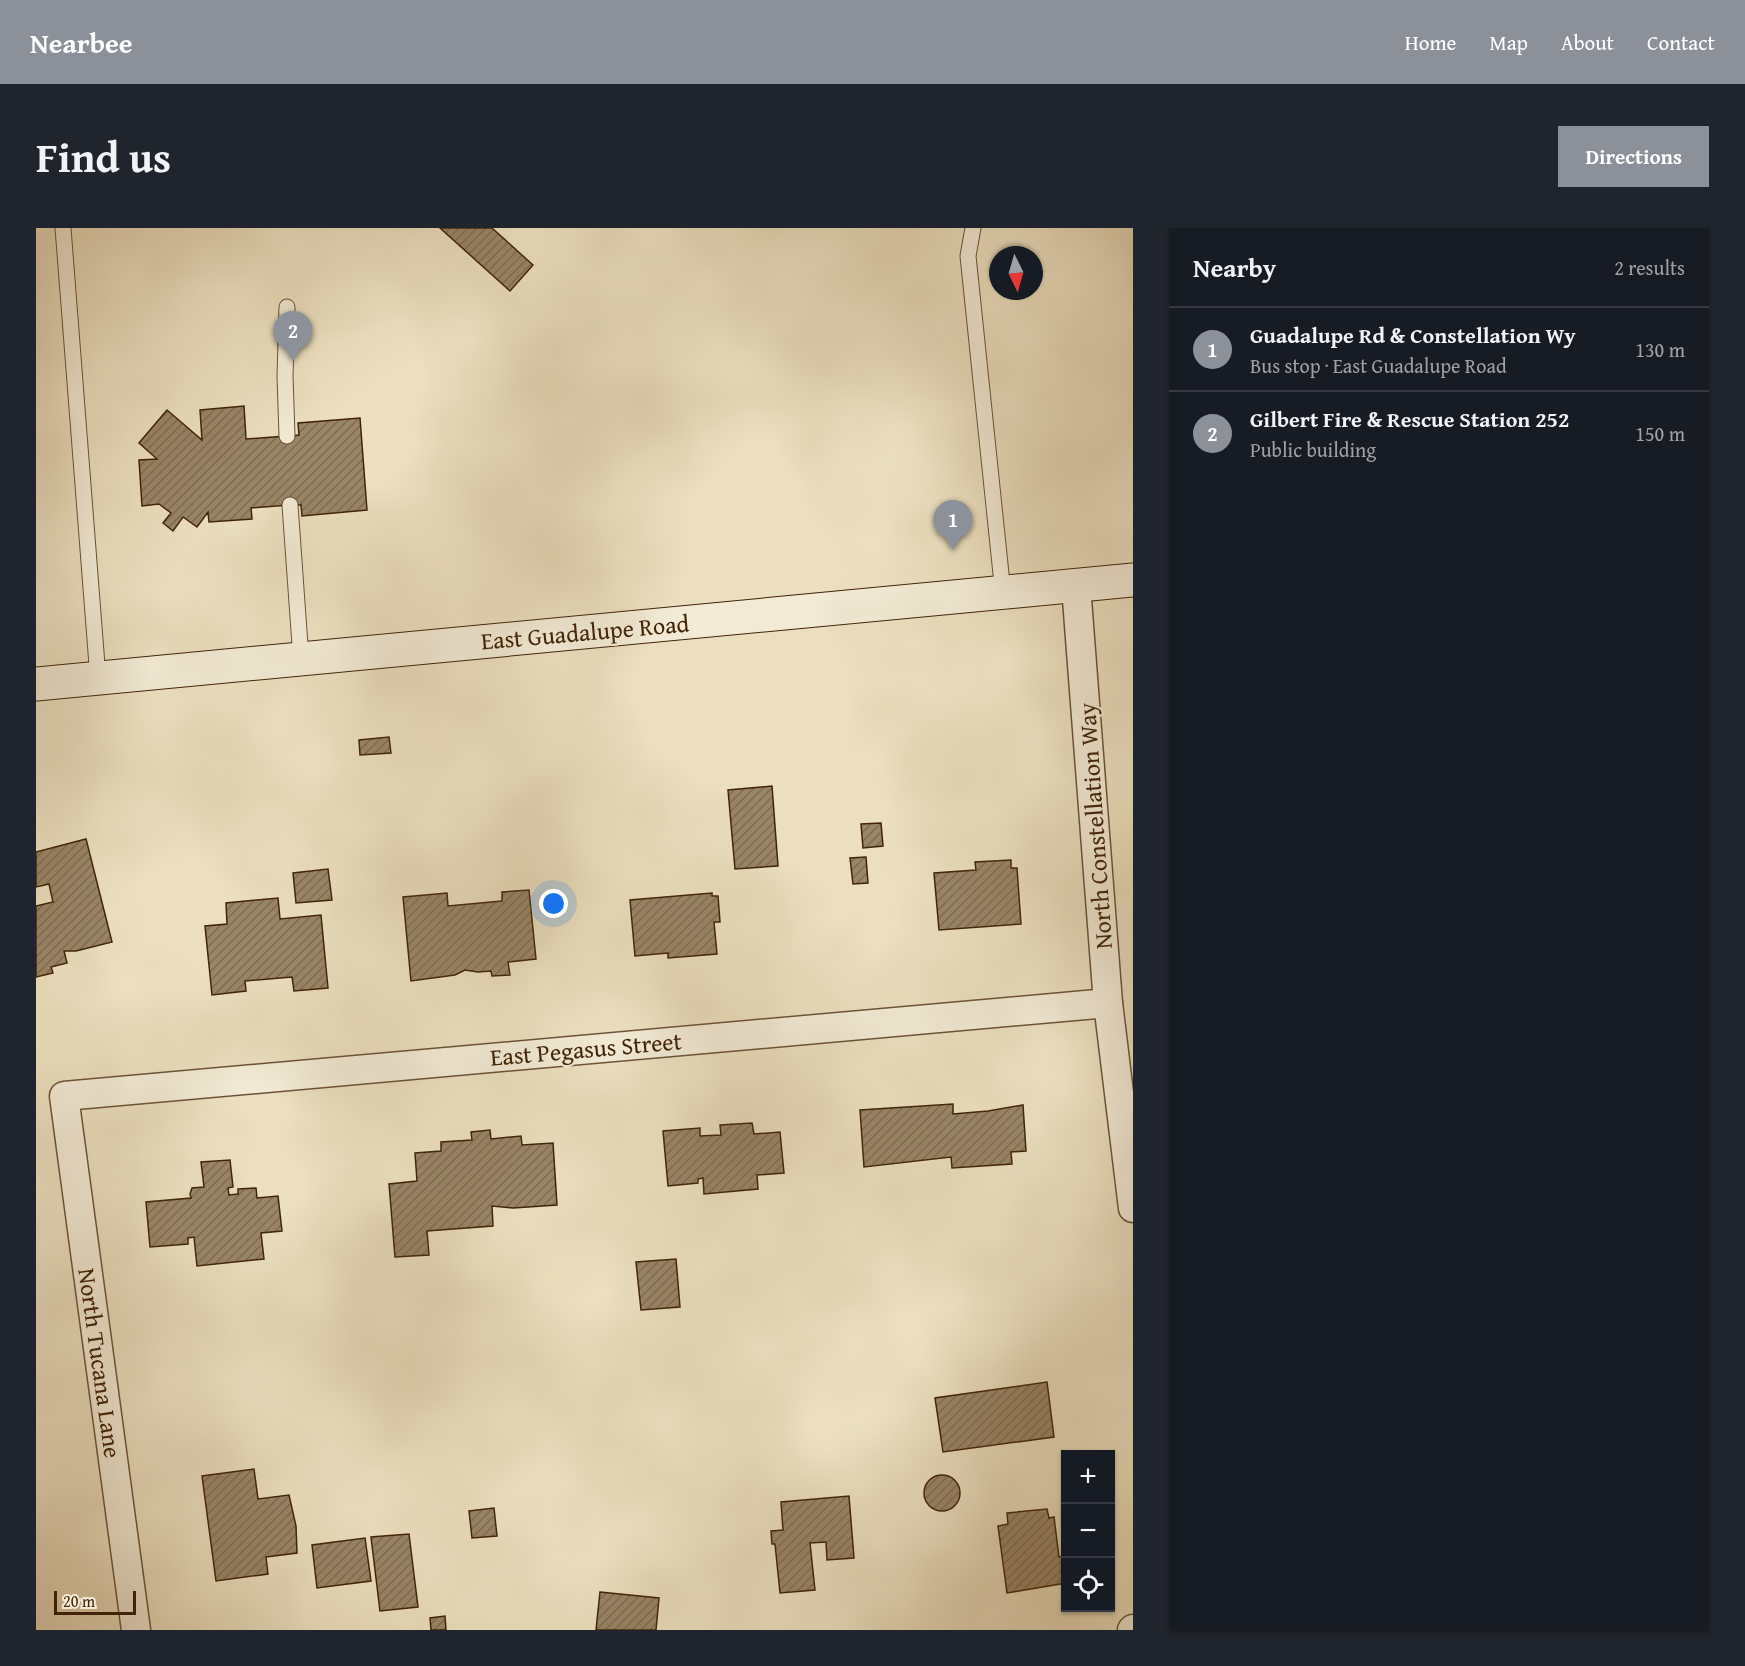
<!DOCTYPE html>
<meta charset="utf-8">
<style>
:root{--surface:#171b24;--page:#20242c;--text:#f1f3f6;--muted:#9ea1a6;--line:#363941;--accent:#8c9099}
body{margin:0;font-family:"Gentium Book Plus",serif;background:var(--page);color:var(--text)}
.controls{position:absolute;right:18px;bottom:18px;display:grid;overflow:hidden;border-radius:0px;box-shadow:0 2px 4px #0004}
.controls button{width:54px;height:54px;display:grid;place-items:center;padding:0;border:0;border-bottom:2px solid var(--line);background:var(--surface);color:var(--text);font:30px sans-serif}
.compass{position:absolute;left:953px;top:18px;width:54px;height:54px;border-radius:50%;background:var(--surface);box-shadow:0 2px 4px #0004;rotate:175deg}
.scale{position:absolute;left:18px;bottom:15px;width:82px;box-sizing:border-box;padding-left:6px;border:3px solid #412408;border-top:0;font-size:16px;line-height:21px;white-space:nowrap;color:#412408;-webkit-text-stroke:4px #f2ead5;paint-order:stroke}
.you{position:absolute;left:518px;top:676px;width:21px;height:21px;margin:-15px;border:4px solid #fff;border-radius:50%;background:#1a73e8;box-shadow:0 0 0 9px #1a73e833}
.badge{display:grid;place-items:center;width:39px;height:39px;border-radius:50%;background:var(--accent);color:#fff;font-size:20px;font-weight:700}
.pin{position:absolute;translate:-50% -50px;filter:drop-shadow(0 2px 3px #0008)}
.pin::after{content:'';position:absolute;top:32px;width:21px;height:18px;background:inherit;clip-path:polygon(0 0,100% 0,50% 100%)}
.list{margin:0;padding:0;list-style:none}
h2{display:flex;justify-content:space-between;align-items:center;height:78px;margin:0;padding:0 24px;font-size:26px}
h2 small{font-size:20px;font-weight:400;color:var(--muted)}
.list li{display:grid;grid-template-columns:39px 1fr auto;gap:18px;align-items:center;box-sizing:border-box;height:84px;padding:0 24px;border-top:2px solid var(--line)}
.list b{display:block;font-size:22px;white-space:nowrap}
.list p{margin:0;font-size:20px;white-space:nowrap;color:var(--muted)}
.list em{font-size:20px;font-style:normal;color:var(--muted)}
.icon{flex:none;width:33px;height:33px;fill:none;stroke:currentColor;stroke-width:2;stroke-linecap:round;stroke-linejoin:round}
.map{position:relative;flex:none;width:1097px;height:1402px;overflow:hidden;border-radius:0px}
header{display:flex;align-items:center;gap:36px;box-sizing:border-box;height:84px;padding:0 30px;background:var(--accent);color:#fff}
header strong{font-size:28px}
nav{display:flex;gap:33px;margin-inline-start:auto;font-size:21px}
.intro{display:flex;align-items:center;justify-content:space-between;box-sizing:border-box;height:144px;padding:0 36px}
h1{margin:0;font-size:42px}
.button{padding:15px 27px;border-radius:0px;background:var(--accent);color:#fff;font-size:21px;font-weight:700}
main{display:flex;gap:36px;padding:0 36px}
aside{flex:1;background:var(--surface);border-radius:0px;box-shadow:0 2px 4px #0004}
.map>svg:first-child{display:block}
.building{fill:url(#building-hatch);stroke:#412408;stroke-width:1.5}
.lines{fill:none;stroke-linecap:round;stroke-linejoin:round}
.lane-casing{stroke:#6c5336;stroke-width:17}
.street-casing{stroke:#6c5336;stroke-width:31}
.secondary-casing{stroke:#412408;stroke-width:35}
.lane{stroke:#f2ead5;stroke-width:15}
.street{stroke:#f2ead5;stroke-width:28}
.secondary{stroke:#f2ead5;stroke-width:33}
.labels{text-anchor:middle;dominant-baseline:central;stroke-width:4.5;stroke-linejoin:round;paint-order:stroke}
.street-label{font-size:24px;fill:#412408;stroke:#f2ead5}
</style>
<header>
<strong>Nearbee</strong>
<nav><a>Home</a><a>Map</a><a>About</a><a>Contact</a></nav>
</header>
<div class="intro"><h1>Find us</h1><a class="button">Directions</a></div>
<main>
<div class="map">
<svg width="1097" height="1402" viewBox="0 0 1097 1402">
<defs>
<pattern id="building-hatch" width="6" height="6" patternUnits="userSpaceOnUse" patternTransform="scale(1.5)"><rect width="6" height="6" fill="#998567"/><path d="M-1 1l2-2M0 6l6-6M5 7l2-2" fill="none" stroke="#7e6d53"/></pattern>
</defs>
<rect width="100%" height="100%" fill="#ebdfbf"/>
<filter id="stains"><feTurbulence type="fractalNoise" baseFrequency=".00333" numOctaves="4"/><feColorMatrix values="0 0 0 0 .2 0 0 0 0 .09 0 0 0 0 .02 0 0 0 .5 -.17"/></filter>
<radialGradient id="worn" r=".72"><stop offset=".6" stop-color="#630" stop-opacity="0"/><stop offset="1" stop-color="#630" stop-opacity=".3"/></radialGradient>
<g class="building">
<polygon points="404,0 456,0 497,37 474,63"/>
<polygon points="208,178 210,211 263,207 262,195 324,190 331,282 266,288 265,277 254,277 215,280 216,291 173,294 172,284 161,299 147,289 137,303 127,295 135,285 123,276 106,278 103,232 121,231 103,215 131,182 166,212 164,182"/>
<polygon points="353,509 355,525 324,527 323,512"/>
<polygon points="736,558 742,638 699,641 692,562"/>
<polygon points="845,595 847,618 827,620 825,596"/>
<polygon points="50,611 76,714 40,723 28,723 31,735 15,739 17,745 0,749 0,678 17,674 13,656 0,659 0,624"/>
<polygon points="830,629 832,655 817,656 814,630"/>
<polygon points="975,632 975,640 981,640 985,696 903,702 898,645 940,642 939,634"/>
<polygon points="292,641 296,672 260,675 257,645"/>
<polygon points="493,662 500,731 472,734 474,747 456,748 455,743 442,744 429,742 419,747 375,753 367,669 411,665 412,678 466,673 466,664"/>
<polygon points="676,665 676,668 682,668 684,694 678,694 681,726 632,730 632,725 599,728 594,672"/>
<polygon points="242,670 244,691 285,687 292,760 258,763 256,749 209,753 210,763 176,767 169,698 191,696 190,675"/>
<polygon points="917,876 917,886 952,883 987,877 990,923 975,924 976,936 916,940 915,929 828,939 824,882"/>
<polygon points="716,895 718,906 744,904 748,945 721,947 722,961 668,966 667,950 662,951 662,955 632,958 627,903 664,900 664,908 685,907 684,897"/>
<polygon points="454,902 455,911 485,908 486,917 517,915 521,977 477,980 456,978 457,998 391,1003 393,1027 359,1029 353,956 381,953 379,925 405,923 405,914 436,912 435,904"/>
<polygon points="194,932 197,959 192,960 193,967 202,966 202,961 220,960 221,970 242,968 246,1003 225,1005 228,1031 161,1038 158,1009 152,1010 152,1016 114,1019 110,974 155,970 154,966 156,960 168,959 165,934"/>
<polygon points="640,1031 644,1079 605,1082 600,1034"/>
<polygon points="1011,1154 1018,1209 907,1224 899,1170"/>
<polygon points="218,1241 222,1271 253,1267 260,1298 261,1325 230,1329 232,1346 180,1353 166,1248"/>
<circle cx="906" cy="1265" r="18"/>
<polygon points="813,1268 818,1330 791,1332 790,1314 774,1315 779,1362 744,1365 739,1316 736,1316 735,1303 747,1302 745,1274"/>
<polygon points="458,1280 461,1308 436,1310 433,1283"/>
<polygon points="1011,1281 1013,1290 1018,1289 1023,1329 1030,1328 1030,1355 971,1365 962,1298 972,1296 971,1285"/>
<polygon points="373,1306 382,1379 344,1383 335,1309"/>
<polygon points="329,1310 335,1353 281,1360 276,1317"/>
<polygon points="564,1364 623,1370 620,1402 560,1402"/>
<polygon points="409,1388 410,1402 395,1402 394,1390"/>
</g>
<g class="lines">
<defs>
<g id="lane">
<polyline points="27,0 62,450"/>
<polyline points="937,0 932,28 967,365"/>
<polyline points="251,79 249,148 251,208"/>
<polyline points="254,277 265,431"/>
</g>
<g id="street">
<polyline points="1040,358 1072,775 1097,980"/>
<polyline points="100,1402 28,868 1072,775"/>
<polyline points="1096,1402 1097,1401"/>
</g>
<polyline id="secondary" points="0,456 1097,352"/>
</defs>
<use href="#lane" class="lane-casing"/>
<use href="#street" class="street-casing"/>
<use href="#secondary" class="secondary-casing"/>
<use href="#lane" class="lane"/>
<use href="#street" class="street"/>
<use href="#secondary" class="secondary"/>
</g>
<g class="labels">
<g class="street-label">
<text transform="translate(549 404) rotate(-5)">East Guadalupe Road</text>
<text transform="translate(1059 598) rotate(-94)">North Constellation Way</text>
<text transform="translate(550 821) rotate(-5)">East Pegasus Street</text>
<text transform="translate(64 1135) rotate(82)">North Tucana Lane</text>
</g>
</g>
<rect width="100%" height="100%" filter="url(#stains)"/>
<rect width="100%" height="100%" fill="url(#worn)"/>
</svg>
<div class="controls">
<button>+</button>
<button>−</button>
<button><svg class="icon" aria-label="locate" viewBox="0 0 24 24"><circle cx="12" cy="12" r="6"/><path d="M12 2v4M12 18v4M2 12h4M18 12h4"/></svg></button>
</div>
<svg class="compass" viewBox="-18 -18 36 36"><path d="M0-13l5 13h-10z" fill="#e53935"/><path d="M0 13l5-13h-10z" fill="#9ea1a6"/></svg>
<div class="scale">20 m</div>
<div class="you"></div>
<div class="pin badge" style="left:917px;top:322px">1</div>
<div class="pin badge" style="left:257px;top:133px">2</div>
</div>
<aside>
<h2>Nearby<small>2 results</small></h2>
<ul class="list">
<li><span class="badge">1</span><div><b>Guadalupe Rd &amp; Constellation Wy</b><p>Bus stop · East Guadalupe Road</p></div><em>130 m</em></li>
<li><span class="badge">2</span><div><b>Gilbert Fire &amp; Rescue Station 252</b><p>Public building</p></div><em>150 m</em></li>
</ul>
</aside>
</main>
